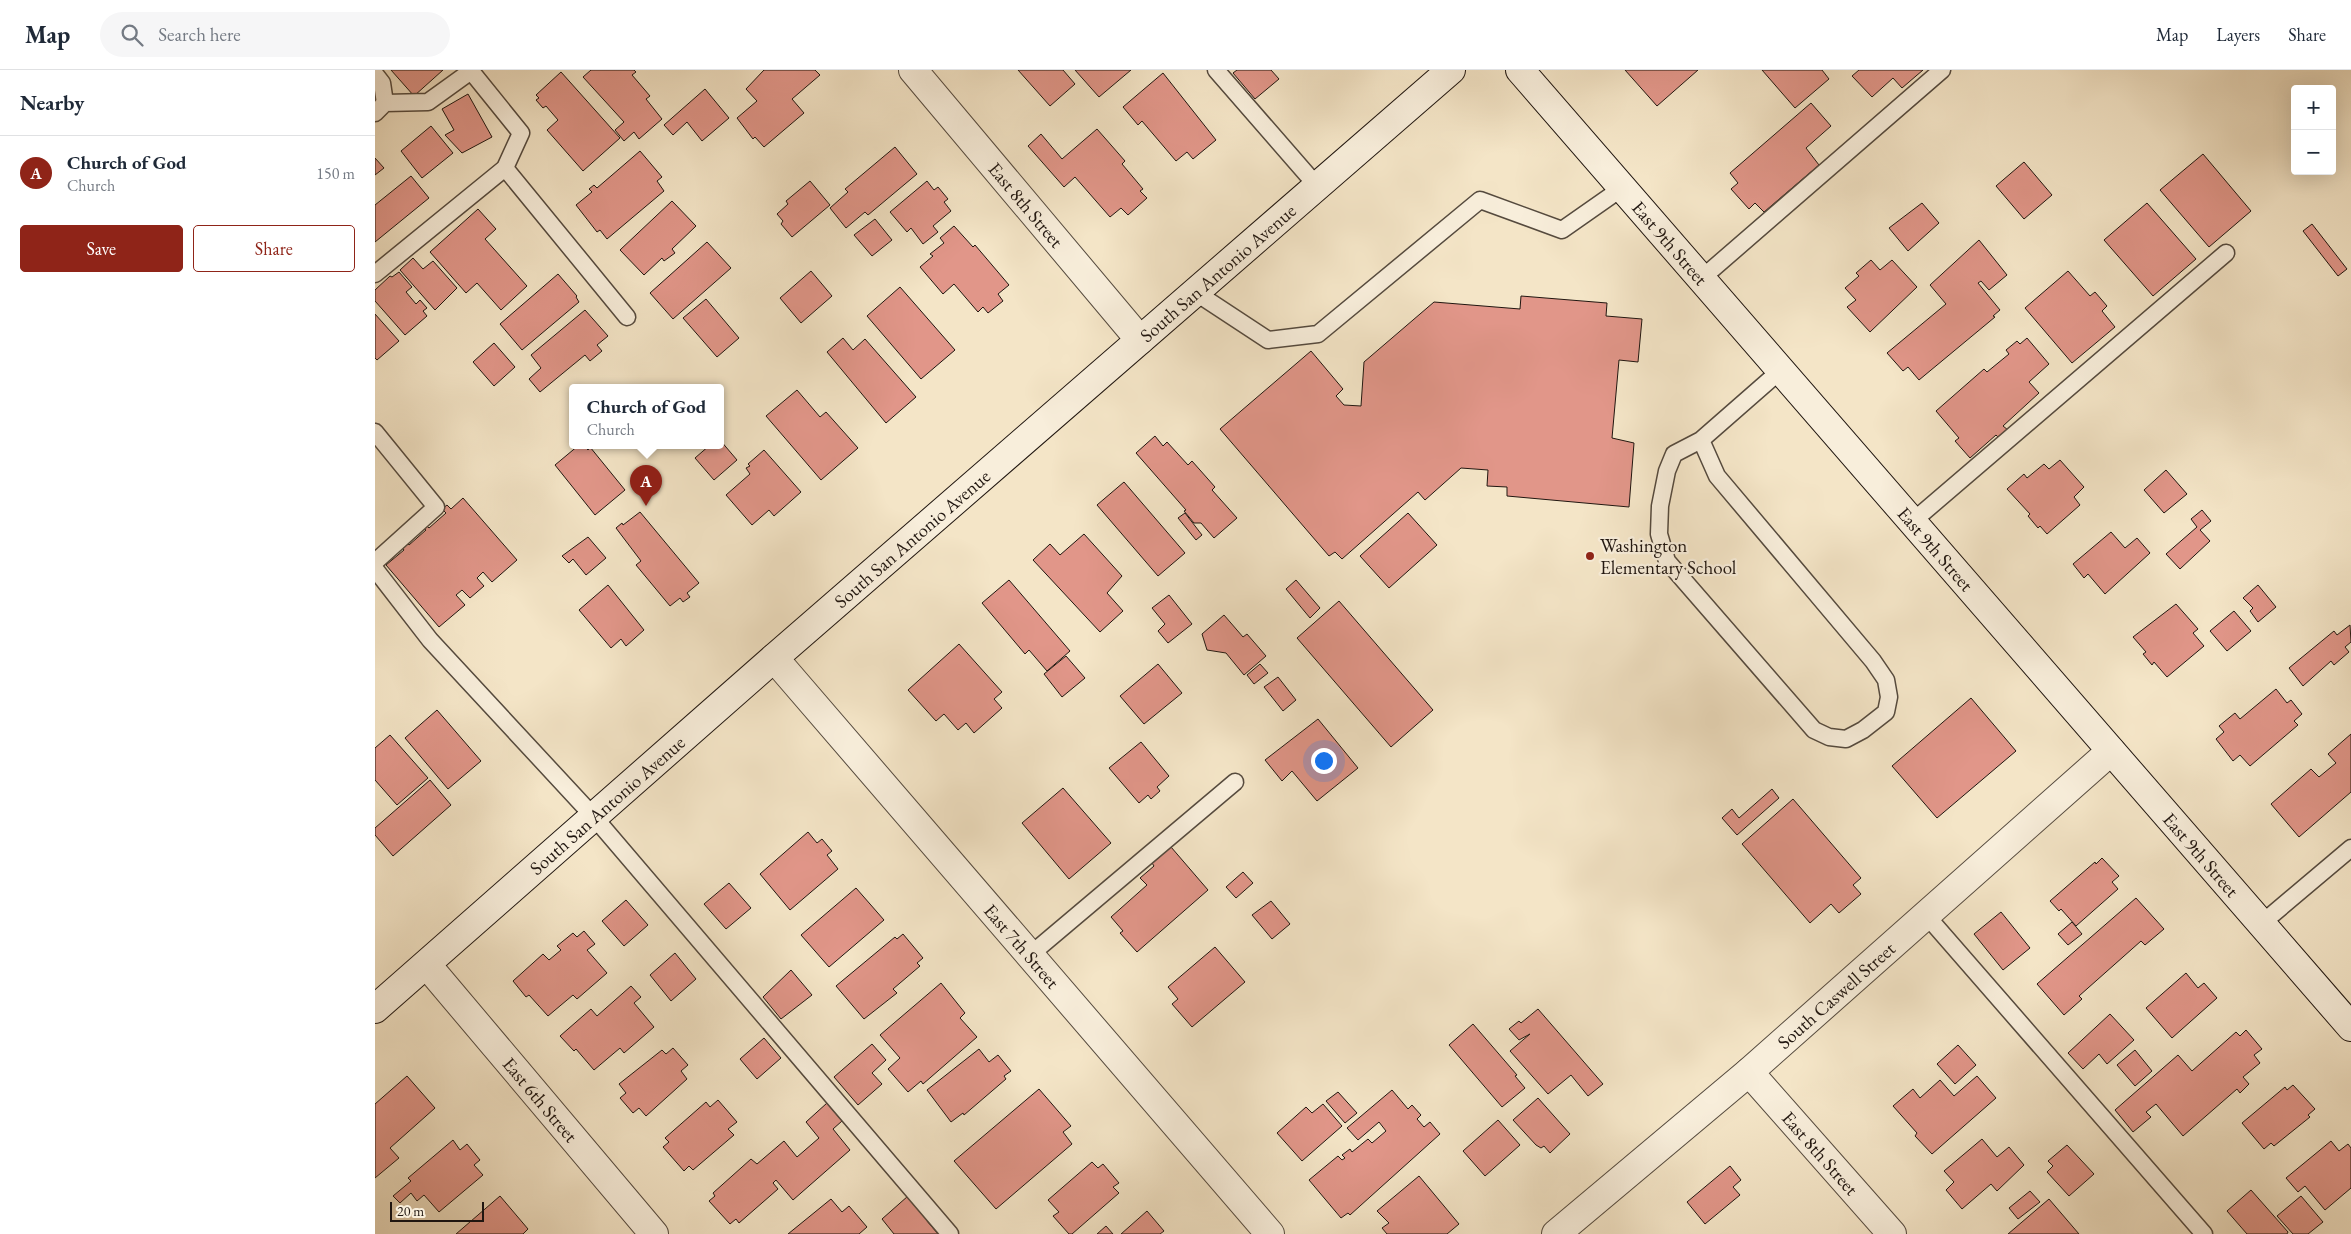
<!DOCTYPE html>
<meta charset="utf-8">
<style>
:root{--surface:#fff;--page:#f6f6f7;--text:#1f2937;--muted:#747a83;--line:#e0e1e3;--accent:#8f2418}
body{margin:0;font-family:"EB Garamond",serif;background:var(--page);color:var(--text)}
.controls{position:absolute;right:15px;top:15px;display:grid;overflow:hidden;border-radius:5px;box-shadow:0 5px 20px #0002}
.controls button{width:45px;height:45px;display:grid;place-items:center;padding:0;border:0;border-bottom:1px solid var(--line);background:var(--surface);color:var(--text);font:25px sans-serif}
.scale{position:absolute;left:15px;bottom:12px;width:94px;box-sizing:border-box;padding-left:5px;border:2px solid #201610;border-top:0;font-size:14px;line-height:18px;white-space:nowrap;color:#201610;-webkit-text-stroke:4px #f8eedb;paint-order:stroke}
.you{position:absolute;left:948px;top:690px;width:18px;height:18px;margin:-12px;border:4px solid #fff;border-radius:50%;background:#1a73e8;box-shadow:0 0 0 8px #1a73e833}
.badge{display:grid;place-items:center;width:32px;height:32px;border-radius:50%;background:var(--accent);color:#fff;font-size:16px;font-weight:700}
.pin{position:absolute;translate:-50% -41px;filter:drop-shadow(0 1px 2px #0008)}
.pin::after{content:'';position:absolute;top:26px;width:18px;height:15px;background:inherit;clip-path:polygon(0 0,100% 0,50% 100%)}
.popup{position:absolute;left:194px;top:314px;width:155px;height:65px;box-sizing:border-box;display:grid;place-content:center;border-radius:5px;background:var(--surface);filter:drop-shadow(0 1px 4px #0005);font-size:16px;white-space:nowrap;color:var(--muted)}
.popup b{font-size:19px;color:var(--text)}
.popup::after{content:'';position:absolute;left:50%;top:100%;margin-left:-10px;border:10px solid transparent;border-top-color:var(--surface)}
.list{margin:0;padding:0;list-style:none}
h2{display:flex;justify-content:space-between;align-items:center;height:65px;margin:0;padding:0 20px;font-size:21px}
h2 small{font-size:16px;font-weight:400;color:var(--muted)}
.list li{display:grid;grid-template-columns:32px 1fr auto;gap:15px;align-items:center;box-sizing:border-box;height:75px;padding:0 20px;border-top:1px solid var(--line)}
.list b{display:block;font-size:19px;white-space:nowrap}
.list p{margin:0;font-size:16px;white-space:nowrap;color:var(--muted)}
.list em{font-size:16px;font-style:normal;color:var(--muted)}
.actions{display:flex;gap:10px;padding:15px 20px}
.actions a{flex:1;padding:11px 0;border:1px solid var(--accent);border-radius:5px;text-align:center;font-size:18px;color:var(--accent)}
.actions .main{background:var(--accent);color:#fff}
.icon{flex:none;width:28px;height:28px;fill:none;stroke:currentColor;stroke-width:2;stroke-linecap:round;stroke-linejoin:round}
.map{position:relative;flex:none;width:1976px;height:1164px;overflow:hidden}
header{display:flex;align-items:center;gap:30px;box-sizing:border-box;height:70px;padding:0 25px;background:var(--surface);border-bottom:1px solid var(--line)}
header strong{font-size:24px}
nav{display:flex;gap:28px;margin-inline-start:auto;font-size:18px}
.search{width:350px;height:45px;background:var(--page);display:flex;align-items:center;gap:12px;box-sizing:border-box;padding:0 18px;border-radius:28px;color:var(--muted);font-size:19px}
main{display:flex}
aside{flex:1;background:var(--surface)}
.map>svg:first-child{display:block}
.building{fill:#e19689;stroke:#201610}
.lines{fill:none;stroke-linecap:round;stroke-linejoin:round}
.lane-casing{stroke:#554a3e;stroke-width:19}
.street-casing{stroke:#554a3e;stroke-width:30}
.secondary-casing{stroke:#201610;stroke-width:30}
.lane{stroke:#f8eedb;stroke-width:16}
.street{stroke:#f8eedb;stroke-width:28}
.secondary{stroke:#f8eedb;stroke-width:28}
.poi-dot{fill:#8f2418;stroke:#f8eedb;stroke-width:2}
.labels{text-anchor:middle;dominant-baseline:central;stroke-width:4.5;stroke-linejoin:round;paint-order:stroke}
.street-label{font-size:19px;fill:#201610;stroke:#f8eedb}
.poi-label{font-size:19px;fill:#201610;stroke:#f8eedb;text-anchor:start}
</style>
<header>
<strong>Map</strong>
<div class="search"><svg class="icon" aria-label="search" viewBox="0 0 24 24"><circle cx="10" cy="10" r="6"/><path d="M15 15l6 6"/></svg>Search here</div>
<nav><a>Map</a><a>Layers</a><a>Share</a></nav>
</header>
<main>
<aside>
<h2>Nearby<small></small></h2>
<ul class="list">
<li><span class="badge">A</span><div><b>Church of God</b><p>Church</p></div><em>150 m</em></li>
</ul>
<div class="actions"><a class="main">Save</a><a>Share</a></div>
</aside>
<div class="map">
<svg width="1976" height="1164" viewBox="0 0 1976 1164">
<rect width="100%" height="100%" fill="#f4e5c7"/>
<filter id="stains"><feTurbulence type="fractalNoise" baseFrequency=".004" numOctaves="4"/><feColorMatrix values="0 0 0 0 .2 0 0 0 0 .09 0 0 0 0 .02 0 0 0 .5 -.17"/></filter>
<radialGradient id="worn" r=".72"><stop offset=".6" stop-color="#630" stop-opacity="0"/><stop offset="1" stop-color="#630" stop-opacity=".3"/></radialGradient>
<g class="building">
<polygon points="16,0 68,0 39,26"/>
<polygon points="216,0 259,0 261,2 257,5 275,26 271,29 287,49 264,69 259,62 249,71 240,60 249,52 208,7"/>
<polygon points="389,0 440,0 445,5 417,29 429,43 389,77 380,67 378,69 362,48 382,31 371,19"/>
<polygon points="643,0 688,0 700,14 675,36"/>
<polygon points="700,0 756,0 724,27"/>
<polygon points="862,0 896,0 904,9 880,29 858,3"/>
<polygon points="1250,0 1323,0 1282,36"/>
<polygon points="1387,0 1447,0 1454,9 1420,38"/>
<polygon points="1484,0 1548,0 1527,18 1518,8 1497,27 1477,6"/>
<polygon points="186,2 245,68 208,101 172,60 183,50 171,36 168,38 161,30 164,28 161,25"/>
<polygon points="788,3 841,70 818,89 812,82 801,91 767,51 763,55 748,37"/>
<polygon points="330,19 354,48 327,71 312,52 298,65 289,55"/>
<polygon points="93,24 117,67 87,83 70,65 79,60 67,39"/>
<polygon points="1436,33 1456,56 1431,78 1444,95 1389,142 1380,133 1374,139 1356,119 1363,113 1355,103"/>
<polygon points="56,56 78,83 47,108 26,81"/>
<polygon points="722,59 750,91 747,94 768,119 765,121 772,128 753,145 746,138 735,147 700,107 689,117 653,76 666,64 687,89"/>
<polygon points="520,77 542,104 493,145 490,142 471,158 455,138 473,122 470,119"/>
<polygon points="265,81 287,107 282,111 289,121 232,169 225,160 222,162 201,135 217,122 214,119 219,115 222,118"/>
<polygon points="1828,84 1876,141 1834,177 1785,120"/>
<polygon points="0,88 9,98 0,105"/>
<polygon points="1649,92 1677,125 1649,149 1621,116"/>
<polygon points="36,106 54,128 0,172 0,135"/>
<polygon points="435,111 455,135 417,167 406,154 408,151 402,144 413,134 411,131"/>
<polygon points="552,111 559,120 563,117 573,129 569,132 576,141 558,156 563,162 548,174 536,158 532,162 515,142"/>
<polygon points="297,131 321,156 297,179 300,183 289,191 287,188 269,205 245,180"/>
<polygon points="1547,133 1564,153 1533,181 1514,158"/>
<polygon points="1772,133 1821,189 1778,226 1729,170"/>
<polygon points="103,139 121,159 110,169 152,216 126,240 102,213 91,223 55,182"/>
<polygon points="500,149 517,170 497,186 479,165"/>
<polygon points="1937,154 1972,199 1963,206 1928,161"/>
<polygon points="579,156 598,177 600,175 634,215 623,224 628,231 613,243 608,237 603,242 579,214 568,224 545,197 558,186 555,184 569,173 565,168"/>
<polygon points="1604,170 1632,205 1614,220 1606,211 1603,213 1625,240 1618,246 1620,247 1544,310 1533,297 1528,301 1512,283 1571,234 1555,215"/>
<polygon points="332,172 356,198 298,249 275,223"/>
<polygon points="38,188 48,199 58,191 82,218 60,240 25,200"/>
<polygon points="1496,190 1505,200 1517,190 1542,217 1495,262 1472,237 1481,230 1470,218 1484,206 1481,203"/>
<polygon points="436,201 457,226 426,253 405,228"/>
<polygon points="1693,201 1715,226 1720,222 1732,236 1727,241 1740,257 1697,293 1650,238"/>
<polygon points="24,202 37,217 31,222 41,234 45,230 52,238 48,241 52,246 30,265 0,231 0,220 15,206 17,207"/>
<polygon points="183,204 202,226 201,227 204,232 147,280 125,254"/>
<polygon points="525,217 580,280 546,309 492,246"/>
<polygon points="1146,226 1232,233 1231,246 1267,249 1263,292 1244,290 1237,368 1259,373 1254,437 1132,426 1132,417 1112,416 1113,400 1086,398 1050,430 1043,422 967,489 960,482 954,486 845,359 936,281 968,319 961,326 969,335 986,336 989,292 1059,232 1145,239"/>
<polygon points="331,229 364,268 342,287 308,248"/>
<polygon points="210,240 233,266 222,275 227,281 215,291 210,285 165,322 154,309 166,298 156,285"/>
<polygon points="0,244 24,271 2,290 0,288"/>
<polygon points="468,268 478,280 490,269 541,327 511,353 452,282"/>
<polygon points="1652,268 1674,294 1654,312 1664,323 1628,356 1633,360 1624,368 1621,365 1595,388 1580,371 1584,368 1561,341 1609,299 1612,302 1634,284 1631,280 1642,271 1645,274"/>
<polygon points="119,273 140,297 119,316 98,292"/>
<polygon points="422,320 445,347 451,342 483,378 446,410 391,346"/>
<polygon points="780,366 788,376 792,372 813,395 817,391 840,417 837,420 862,448 839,468 826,453 819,453 809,441 811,440 761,383"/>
<polygon points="345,370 362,390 339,410 320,388 335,375 345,375"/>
<polygon points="204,375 209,375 213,380 215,377 250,420 220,445 180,395"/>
<polygon points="389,380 426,422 399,446 394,440 377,455 351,425 375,404 371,398 375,396 373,394"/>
<polygon points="1685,390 1709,417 1699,427 1705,435 1672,464 1665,456 1663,458 1653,446 1655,444 1632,419 1649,404 1652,408 1669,394 1674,399"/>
<polygon points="1791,400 1812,424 1789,443 1769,420"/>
<polygon points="749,412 810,483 783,506 722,435"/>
<polygon points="88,428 142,490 117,512 108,502 102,508 109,516 95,528 87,520 81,525 90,535 64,557 11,495 29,480 25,475 30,471 34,475 51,460 48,458 51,455 54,458 71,443 67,439 72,435 76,439"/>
<polygon points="1827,440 1836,451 1825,460 1835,471 1805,499 1791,484 1822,457 1816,449"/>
<polygon points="265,442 324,513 312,523 315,527 308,532 305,528 295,536 261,495 266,491 241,458 247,453 248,455"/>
<polygon points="810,443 827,465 821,470 803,448"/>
<polygon points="1033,443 1062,475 1014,518 985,486"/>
<polygon points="1736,462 1750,478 1762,468 1775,483 1730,524 1713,504 1709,508 1698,494"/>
<polygon points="709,464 747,506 732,523 748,541 725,562 658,490 675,474 685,485"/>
<polygon points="213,467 231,488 211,505 198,489 194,493 187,486"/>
<polygon points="634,510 695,581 672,601 654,580 650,584 607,533"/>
<polygon points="921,510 945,538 935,548 911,519"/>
<polygon points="233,515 269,560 251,576 246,569 236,578 204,540"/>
<polygon points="1883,515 1901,537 1883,552 1875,541 1878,538 1868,528"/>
<polygon points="794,525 817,554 793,573 783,561 790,554 777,538"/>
<polygon points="964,531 1058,640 1016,677 922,568"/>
<polygon points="1801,534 1823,559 1818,563 1829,576 1792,607 1779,592 1777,595 1768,584 1771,582 1758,567"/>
<polygon points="1859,541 1876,561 1852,581 1835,561"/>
<polygon points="849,545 868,567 872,564 891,586 869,605 851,583 832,580 827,564"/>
<polygon points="1975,555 1976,572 1970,577 1974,582 1959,595 1956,591 1928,616 1914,598 1959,561 1962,565"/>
<polygon points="584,574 627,622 619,629 627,638 599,663 591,653 583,660 569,644 561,651 533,620"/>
<polygon points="691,586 710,608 687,627 669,604"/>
<polygon points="783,594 807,623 769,654 745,626"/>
<polygon points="885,594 893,603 879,614 872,605"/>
<polygon points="903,607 921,630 908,641 889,617"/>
<polygon points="1901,619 1912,633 1916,630 1927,644 1919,651 1923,655 1875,696 1865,685 1858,691 1841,669 1849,662 1844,656 1860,643 1865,649"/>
<polygon points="1596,628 1641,681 1562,748 1517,696"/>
<polygon points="62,640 106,691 73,719 30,668"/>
<polygon points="943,649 983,698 942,731 917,701 907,711 890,690"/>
<polygon points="1976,664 1976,722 1924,767 1896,734 1936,699 1944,707 1961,693 1953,684"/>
<polygon points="15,665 53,708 22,735 0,710 0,678"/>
<polygon points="766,672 794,706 782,717 785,721 776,729 773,725 764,733 734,698"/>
<polygon points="55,710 76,735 18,786 0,765 0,758"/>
<polygon points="688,718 736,773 694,809 647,753"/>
<polygon points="1397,719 1404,728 1362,765 1347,748 1357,739 1364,748"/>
<polygon points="1418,729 1486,808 1478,815 1486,824 1464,843 1456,834 1435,853 1367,774"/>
<polygon points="433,762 442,773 447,769 457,781 452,785 463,799 415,840 385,804"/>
<polygon points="796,777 833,820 762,882 745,863 748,861 736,847 772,815 765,808 779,796 777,793"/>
<polygon points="1727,788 1744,806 1737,812 1743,819 1701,856 1686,839 1684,841 1675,831 1720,792 1721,794"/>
<polygon points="868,802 878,813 861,828 851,817"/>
<polygon points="354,813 376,838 351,859 329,834"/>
<polygon points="481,818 509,850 454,897 426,865"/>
<polygon points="1761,828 1789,859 1770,875 1766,871 1704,926 1707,929 1689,945 1662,914"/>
<polygon points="251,830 273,855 249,876 227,851"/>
<polygon points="896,831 915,854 897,869 877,845"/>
<polygon points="1626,842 1655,878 1628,900 1599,864"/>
<polygon points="1697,852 1707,864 1693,875 1683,864"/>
<polygon points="209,861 220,874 212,880 232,903 202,929 198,925 173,946 154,925 151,927 138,911 168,884 174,890 186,880 182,876 198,863 202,867"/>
<polygon points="528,864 548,888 542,893 545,896 518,919 522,923 489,949 461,916 520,867 522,869"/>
<polygon points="840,877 870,912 817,957 797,934 803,929 793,917"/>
<polygon points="300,883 321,909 296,931 275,905"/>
<polygon points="416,900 437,925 406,949 388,927"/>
<polygon points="1811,903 1823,918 1829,913 1842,928 1797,968 1771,938"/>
<polygon points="566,913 590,943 585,948 602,967 548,1014 546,1011 533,1022 513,999 525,988 505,965"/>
<polygon points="256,916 266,927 259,933 279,957 249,983 245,978 219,1000 201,979 199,981 185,966 216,939 222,946"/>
<polygon points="1163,939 1228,1014 1213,1026 1196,1005 1173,1024 1135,981 1155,964 1144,970 1134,959 1144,951 1146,953"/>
<polygon points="1735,944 1759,970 1732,994 1724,984 1708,999 1693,983"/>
<polygon points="1098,954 1142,1005 1140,1006 1150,1018 1127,1037 1074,975"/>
<polygon points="1871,960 1887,979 1879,985 1885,993 1868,1007 1874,1014 1865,1023 1862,1019 1808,1066 1781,1034 1771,1042 1776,1047 1758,1062 1740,1040 1803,985 1817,1001 1861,962 1865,966"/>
<polygon points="389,968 406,988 382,1009 365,989"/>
<polygon points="497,974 511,990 497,1003 507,1014 483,1035 459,1007"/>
<polygon points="1583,975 1601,995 1580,1014 1562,994"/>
<polygon points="298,978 313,995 306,1001 312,1009 271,1046 264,1038 258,1043 245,1028 251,1023 244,1014 287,980 291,984"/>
<polygon points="604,979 614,992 623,985 636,1001 629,1006 631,1009 589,1045 588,1043 576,1052 552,1020"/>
<polygon points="1760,980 1777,1001 1760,1016 1742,995"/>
<polygon points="32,1006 60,1038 15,1078 24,1088 0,1108 0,1034"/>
<polygon points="1602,1006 1621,1028 1557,1084 1540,1066 1542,1063 1518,1036 1538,1019 1545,1028 1565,1010 1579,1026"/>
<polygon points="1918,1015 1940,1039 1933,1045 1935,1047 1899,1076 1896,1073 1889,1079 1867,1053 1910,1017 1912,1020"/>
<polygon points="664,1019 696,1056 688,1062 697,1074 621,1139 579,1091"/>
<polygon points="1017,1020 1033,1039 1037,1035 1046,1045 1042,1049 1049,1057 1055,1052 1065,1064 975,1145 973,1143 966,1148 934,1110 963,1086 967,1090 970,1088 967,1085 975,1079 977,1082 993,1069 997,1073 1011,1061 1004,1052 983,1070 972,1058"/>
<polygon points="963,1022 982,1043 970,1053 951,1031"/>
<polygon points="1163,1028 1195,1064 1175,1083 1169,1076 1166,1078 1161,1075 1138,1050"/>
<polygon points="343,1030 362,1052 353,1059 359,1065 318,1100 314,1096 309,1101 288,1077 294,1072 290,1068 331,1032 335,1037"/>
<polygon points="452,1033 467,1051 458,1059 475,1080 418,1130 401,1110 398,1113 403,1119 364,1153 361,1149 355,1154 334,1131 340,1126 338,1123 376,1089 382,1094 409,1071 422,1087 444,1068 431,1052"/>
<polygon points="948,1034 967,1056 927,1091 902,1063 931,1037 937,1043"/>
<polygon points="1123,1050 1145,1075 1110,1106 1088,1081"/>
<polygon points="1607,1069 1622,1087 1634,1077 1649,1095 1622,1121 1616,1114 1587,1139 1571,1120 1579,1112 1569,1101"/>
<polygon points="78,1070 85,1080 92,1074 105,1090 99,1095 108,1105 64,1142 49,1125 42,1131 36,1123 25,1133 18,1126 36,1111 33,1108"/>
<polygon points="1956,1071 1964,1081 1973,1074 1976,1078 1976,1118 1950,1140 1930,1116 1923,1122 1911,1108"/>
<polygon points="1692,1075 1719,1104 1694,1126 1672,1102 1678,1096 1673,1091"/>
<polygon points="717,1092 723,1098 728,1094 744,1113 738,1117 744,1123 697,1164 694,1164 678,1146 684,1142 673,1130"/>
<polygon points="1355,1096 1366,1110 1358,1117 1365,1125 1330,1154 1312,1132"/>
<polygon points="1044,1106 1084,1154 1072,1164 1012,1164 1007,1158 1014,1153 1002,1141"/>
<polygon points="1876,1120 1913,1162 1912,1164 1872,1164 1852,1141"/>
<polygon points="1655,1121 1665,1132 1643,1149 1634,1138"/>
<polygon points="125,1126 153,1159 148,1164 81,1164"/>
<polygon points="533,1126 553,1149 552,1151 563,1164 519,1164 507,1149"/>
<polygon points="1926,1126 1948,1152 1933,1164 1918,1164 1902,1146"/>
<polygon points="456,1129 467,1142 474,1136 492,1157 484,1164 413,1164"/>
<polygon points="1674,1129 1704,1164 1633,1164"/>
<polygon points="772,1141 789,1161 785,1164 746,1164"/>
<polygon points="731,1156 738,1164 722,1164"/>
</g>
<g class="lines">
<defs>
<g id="lane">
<polyline points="841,0 942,116"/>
<polyline points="0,4 7,13 10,33"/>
<polyline points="0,43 10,33 53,32 96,1 146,63 130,98 0,204"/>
<polyline points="130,98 252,247"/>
<polyline points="1326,209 1567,0"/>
<polyline points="820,222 893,270 943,264 1105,130 1187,160 1247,118"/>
<polyline points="0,362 61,437 0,492"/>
<polyline points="1326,370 1342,406 1498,591 1511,610 1514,627 1511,642 1488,660 1471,669 1454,667 1439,660 1292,491 1284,464 1285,436 1292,401 1299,384 1326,370 1406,300"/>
<polyline points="1537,452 1851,183"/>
<polyline points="0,499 55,570 219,747 575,1164"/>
<polyline points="1551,845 1829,1164"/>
<polyline points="1886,854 1976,778"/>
<polyline points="655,885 860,712"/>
</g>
<g id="street">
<path id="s1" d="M538 0 765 270"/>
<path id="s2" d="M399 588 895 1164"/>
<path id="s3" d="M52 895 279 1164"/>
<path id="s4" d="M1374 1002 1517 1164"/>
<path id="s5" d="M1181 1164 1374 1002 1736 681"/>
</g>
<g id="secondary">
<path id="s6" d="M1145 0 1976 957"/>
<path id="s7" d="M0 939 399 588 1076 0"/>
</g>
</defs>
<use href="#lane" class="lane-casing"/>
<use href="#street" class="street-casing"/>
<use href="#secondary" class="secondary-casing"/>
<use href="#lane" class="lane"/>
<use href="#street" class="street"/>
<use href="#secondary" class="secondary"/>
</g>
<circle class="poi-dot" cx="1215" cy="486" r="5"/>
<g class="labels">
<g class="street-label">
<text stroke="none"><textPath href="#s1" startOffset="176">East 8th Street</textPath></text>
<text stroke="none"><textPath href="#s6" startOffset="229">East 9th Street</textPath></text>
<text stroke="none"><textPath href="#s7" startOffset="1119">South San Antonio Avenue</textPath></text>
<text stroke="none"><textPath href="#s7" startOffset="714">South San Antonio Avenue</textPath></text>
<text stroke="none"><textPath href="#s6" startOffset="634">East 9th Street</textPath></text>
<text stroke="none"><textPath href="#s7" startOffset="309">South San Antonio Avenue</textPath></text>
<text stroke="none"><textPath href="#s6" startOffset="1039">East 9th Street</textPath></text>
<text stroke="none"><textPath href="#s2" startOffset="380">East 7th Street</textPath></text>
<text stroke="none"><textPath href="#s5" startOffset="368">South Caswell Street</textPath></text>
<text stroke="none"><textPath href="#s3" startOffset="176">East 6th Street</textPath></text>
<text stroke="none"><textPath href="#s4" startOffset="108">East 8th Street</textPath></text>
</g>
<g class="poi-label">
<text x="1225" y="475">Washington<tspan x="1225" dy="22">Elementary School</tspan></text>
</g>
</g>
<rect width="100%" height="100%" filter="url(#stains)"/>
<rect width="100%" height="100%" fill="url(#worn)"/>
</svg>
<div class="controls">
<button>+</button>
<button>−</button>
</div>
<div class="scale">20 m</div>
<div class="you"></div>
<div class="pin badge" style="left:271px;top:436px">A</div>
<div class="popup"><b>Church of God</b>Church</div>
</div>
</main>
